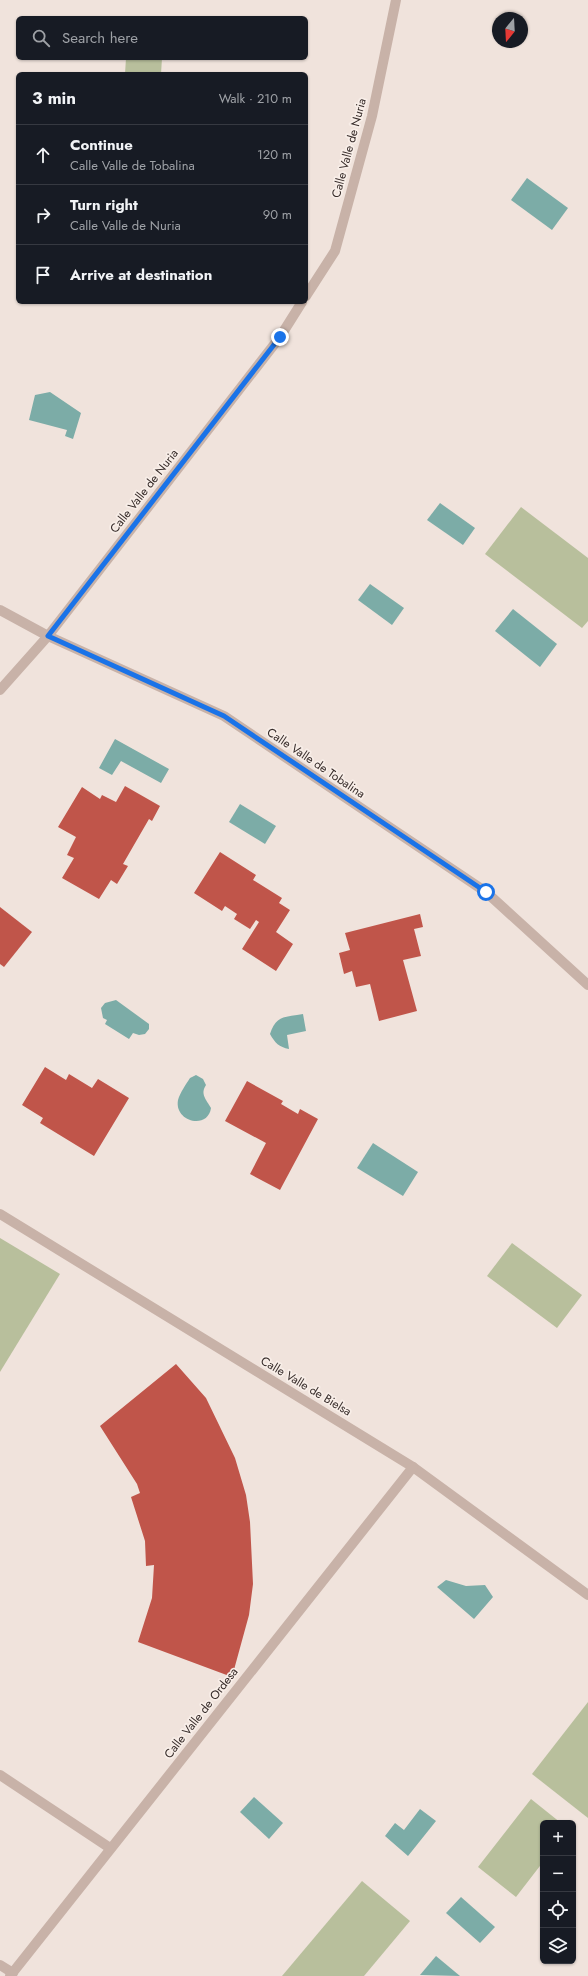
<!DOCTYPE html>
<meta charset="utf-8">
<style>
:root{--surface:#171b24;--page:#242831;--text:#f1f3f6;--muted:#9ea1a6;--line:#363941}
body{margin:0;font-family:Jost,sans-serif;background:var(--page);color:var(--text)}
.controls{position:absolute;right:12px;bottom:12px;display:grid;overflow:hidden;border-radius:6px;box-shadow:0 1px 3px #0004}
.controls button{width:36px;height:36px;display:grid;place-items:center;padding:0;border:0;border-bottom:1px solid var(--line);background:var(--surface);color:var(--text);font:20px sans-serif}
.compass{position:absolute;left:492px;top:12px;width:36px;height:36px;border-radius:50%;background:var(--surface);box-shadow:0 1px 3px #0004;rotate:198deg}
.stop{position:absolute;width:12px;height:12px;margin:-9px;border:3px solid #1a73e8;border-radius:50%;background:#fff}
.stop.end{background:#1a73e8;border-color:#fff;box-shadow:0 1px 4px #0008}
.list{margin:0;padding:0;list-style:none}
h2{display:flex;justify-content:space-between;align-items:center;height:52px;margin:0;padding:0 16px;font-size:17px}
h2 small{font-size:13px;font-weight:400;color:var(--muted)}
.list li{display:grid;grid-template-columns:26px 1fr auto;gap:12px;align-items:center;box-sizing:border-box;height:60px;padding:0 16px;border-top:1px solid var(--line)}
.list b{display:block;font-size:15px;white-space:nowrap}
.list p{margin:0;font-size:13px;white-space:nowrap;color:var(--muted)}
.list em{font-size:13px;font-style:normal;color:var(--muted)}
.icon{flex:none;width:22px;height:22px;fill:none;stroke:currentColor;stroke-width:2;stroke-linecap:round;stroke-linejoin:round}
.map{position:relative;flex:none;width:588px;height:1976px;overflow:hidden}
.search{position:absolute;background:var(--surface);box-shadow:0 1px 3px #0004;left:16px;top:16px;width:292px;height:44px;display:flex;align-items:center;gap:10px;box-sizing:border-box;padding:0 14px;border-radius:6px;color:var(--muted);font-size:15px}
.panel{position:absolute;background:var(--surface);box-shadow:0 1px 3px #0004;left:16px;top:72px;width:292px;height:232px;border-radius:6px}
.map>svg:first-child{display:block}
.green{fill:#b8bf9c}
.water{fill:#7caca7}
.building{fill:#c0554a}
.lines{fill:none;stroke-linecap:round;stroke-linejoin:round}
.minor{stroke:#c8b2a8;stroke-width:10}
.route{stroke:#1a73e8;stroke-width:5}
.labels{text-anchor:middle;dominant-baseline:central;stroke-width:3.5;stroke-linejoin:round;paint-order:stroke}
.street-label{font-size:12px;fill:#352a28;stroke:#f8eee8}
</style>
<div class="map">
<svg width="588" height="1976" viewBox="0 0 588 1976">
<rect width="100%" height="100%" fill="#f0e3dc"/>
<g class="green">
<polygon points="126,58 162,58 161,74 125,74"/>
<polygon points="521,507 588,558 588,621 582,628 485,554"/>
<polygon points="0,1238 60,1274 0,1372"/>
<polygon points="512,1243 582,1295 557,1328 487,1276"/>
<polygon points="588,1702 588,1818 532,1774"/>
<polygon points="531,1799 561,1823 543,1823 543,1862 516,1897 478,1867"/>
<polygon points="362,1881 410,1921 364,1976 282,1976"/>
</g>
<g class="water">
<polygon points="527,178 568,208 552,230 511,200"/>
<polygon points="50,392 81,413 73,439 65,436 67,430 29,420 35,395"/>
<polygon points="440,503 475,528 463,545 427,520"/>
<polygon points="370,584 404,608 392,625 358,600"/>
<polygon points="513,609 557,644 540,667 495,631"/>
<polygon points="115,739 169,769 161,783 121,761 112,775 99,768"/>
<polygon points="240,804 276,826 265,844 229,822"/>
<polygon points="116,1000 149,1024 149,1029 145,1034 139,1035 133,1033 129,1039 105,1024 107,1020 103,1018 101,1008 105,1003"/>
<path d="M303 1014 306 1031 287 1035 289 1049C279 1047 275 1043 270 1034 276 1015 286 1017 303 1014Z"/>
<path d="M196 1075 203 1079 206 1085C200 1094 206 1099 211 1108 208 1130 174 1122 178 1100 180 1093 186 1084 190 1078Z"/>
<polygon points="373,1143 418,1172 403,1196 357,1168"/>
<polygon points="446,1580 466,1586 485,1585 493,1597 474,1619 437,1587"/>
<polygon points="254,1797 283,1823 269,1839 240,1812"/>
<polygon points="420,1809 436,1821 408,1856 385,1836 395,1823 404,1830"/>
<polygon points="461,1897 495,1927 480,1943 446,1913"/>
<polygon points="436,1956 460,1976 420,1975"/>
</g>
<g class="building">
<polygon points="125,786 160,806 152,821 149,819 123,864 128,866 117,884 111,880 99,899 62,878 74,858 67,855 76,837 58,827 82,787 100,799 102,795 116,802"/>
<polygon points="220,852 256,875 253,880 282,898 279,903 290,910 276,932 293,944 276,971 242,949 259,922 256,920 250,929 234,919 237,914 225,906 222,911 194,893"/>
<polygon points="0,907 32,932 4,967 0,964"/>
<polygon points="420,914 423,927 414,929 421,956 403,960 417,1011 379,1021 370,984 356,987 352,971 344,974 339,953 350,950 345,933"/>
<polygon points="45,1067 66,1080 69,1074 92,1088 98,1079 129,1098 94,1156 40,1123 43,1118 22,1105"/>
<polygon points="247,1081 283,1101 281,1104 298,1114 300,1109 318,1119 280,1190 250,1174 266,1143 225,1121"/>
<polygon points="176,1364 206,1398 235,1458 246,1495 250,1522 253,1584 249,1615 232,1677 138,1642 152,1598 154,1565 146,1566 145,1541 131,1497 140,1493 137,1484 100,1426"/>
</g>
<g class="lines">
<g class="minor">
<polyline points="306,296 335,251 372,116 396,0"/>
<polyline points="0,610 48,636 224,716 486,892 588,985"/>
<polyline points="0,690 48,636 280,337 302,302"/>
<polyline points="0,1214 413,1467 588,1595"/>
<polyline points="0,1775 110,1848"/>
<polyline points="0,1965 13,1973"/>
<polyline points="10,1976 413,1467"/>
</g>
</g>
<g class="lines">
<polyline class="route" points="280,337 48,636 224,716 486,892"/>
</g>
<g class="labels">
<g class="street-label">
<text transform="translate(349 148) rotate(-75)">Calle Valle de Nuria</text>
<text transform="translate(144 491) rotate(-52)">Calle Valle de Nuria</text>
<text transform="translate(316 763) rotate(34)">Calle Valle de Tobalina</text>
<text transform="translate(306 1386) rotate(31)">Calle Valle de Bielsa</text>
<text transform="translate(201 1713) rotate(-52)">Calle Valle de Ordesa</text>
</g>
</g>
</svg>
<div class="controls">
<button>+</button>
<button>−</button>
<button><svg class="icon" aria-label="locate" viewBox="0 0 24 24"><circle cx="12" cy="12" r="6"/><path d="M12 2v4M12 18v4M2 12h4M18 12h4"/></svg></button>
<button><svg class="icon" aria-label="layers" viewBox="0 0 24 24"><path d="M12 4l9 5-9 5-9-5zM3 14l9 5 9-5"/></svg></button>
</div>
<svg class="compass" viewBox="-18 -18 36 36"><path d="M0-13l5 13h-10z" fill="#e53935"/><path d="M0 13l5-13h-10z" fill="#9ea1a6"/></svg>
<div class="stop" style="left:486px;top:892px"></div>
<div class="stop end" style="left:280px;top:337px"></div>
<div class="search"><svg class="icon" aria-label="search" viewBox="0 0 24 24"><circle cx="10" cy="10" r="6"/><path d="M15 15l6 6"/></svg>Search here</div>
<section class="panel">
<h2>3 min<small>Walk · 210 m</small></h2>
<ul class="list">
<li><svg class="icon" aria-label="ahead" viewBox="0 0 24 24"><path d="M12 20V5M6 11l6-6 6 6"/></svg><div><b>Continue</b><p>Calle Valle de Tobalina</p></div><em>120 m</em></li>
<li><svg class="icon" aria-label="right" viewBox="0 0 24 24"><path d="M7 20v-9h11M14 6l5 5-5 5"/></svg><div><b>Turn right</b><p>Calle Valle de Nuria</p></div><em>90 m</em></li>
<li><svg class="icon" aria-label="arrive" viewBox="0 0 24 24"><path d="M6 21V4h12l-3 4 3 4H6"/></svg><div><b>Arrive at destination</b></div></li>
</ul>
</section>
</div>
